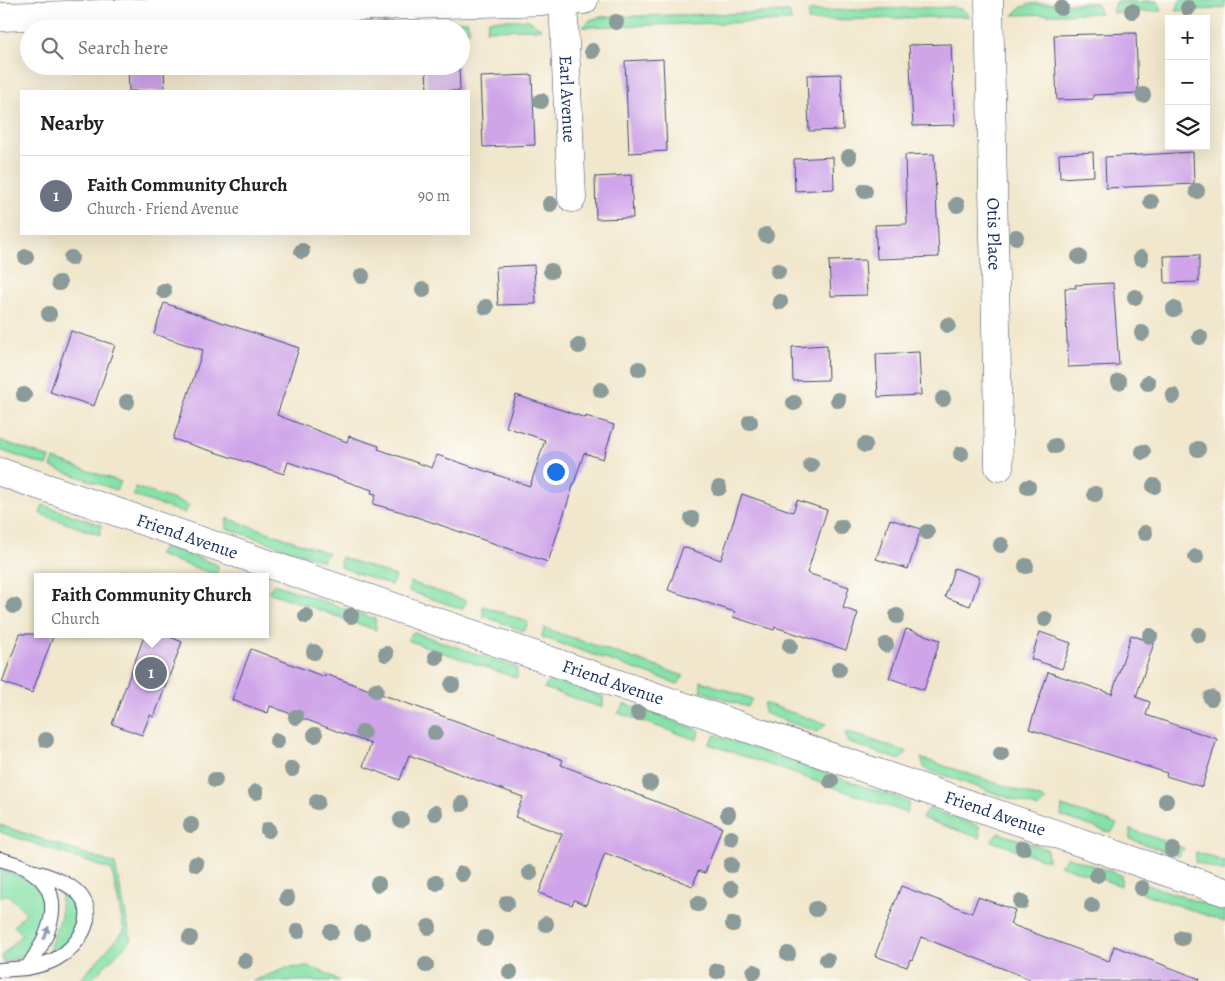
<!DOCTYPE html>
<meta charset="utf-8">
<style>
:root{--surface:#fff;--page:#f6f6f6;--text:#202124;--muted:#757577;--line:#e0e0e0;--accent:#d1495b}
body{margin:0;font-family:Alegreya,serif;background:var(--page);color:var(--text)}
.controls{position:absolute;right:15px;top:15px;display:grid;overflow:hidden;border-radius:0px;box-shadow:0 5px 20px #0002}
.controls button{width:45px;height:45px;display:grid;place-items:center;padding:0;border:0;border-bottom:1px solid var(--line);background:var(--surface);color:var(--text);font:25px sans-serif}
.you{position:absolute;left:555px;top:471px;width:18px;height:18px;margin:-12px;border:4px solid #fff;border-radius:50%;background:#1a73e8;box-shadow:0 0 0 8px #1a73e833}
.badge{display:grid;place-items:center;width:32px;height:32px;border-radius:50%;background:var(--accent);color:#fff;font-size:16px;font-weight:700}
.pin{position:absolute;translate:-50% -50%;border:2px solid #fff;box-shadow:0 1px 5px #0006}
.popup{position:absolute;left:34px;top:573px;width:235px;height:65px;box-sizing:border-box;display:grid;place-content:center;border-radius:0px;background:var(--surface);filter:drop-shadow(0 1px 4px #0005);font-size:16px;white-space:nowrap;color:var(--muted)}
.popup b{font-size:19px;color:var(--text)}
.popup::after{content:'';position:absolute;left:50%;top:100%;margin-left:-10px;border:10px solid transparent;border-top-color:var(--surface)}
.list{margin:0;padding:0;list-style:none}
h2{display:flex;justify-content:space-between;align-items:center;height:65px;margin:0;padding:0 20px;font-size:21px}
h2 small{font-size:16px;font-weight:400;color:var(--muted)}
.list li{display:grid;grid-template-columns:32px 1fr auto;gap:15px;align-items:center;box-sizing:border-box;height:80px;padding:0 20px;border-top:1px solid var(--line)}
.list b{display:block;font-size:19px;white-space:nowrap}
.list p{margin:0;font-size:16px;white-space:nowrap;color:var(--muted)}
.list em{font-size:16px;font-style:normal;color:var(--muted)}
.icon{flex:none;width:28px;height:28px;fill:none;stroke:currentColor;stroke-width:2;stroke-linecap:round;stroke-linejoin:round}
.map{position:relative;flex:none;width:1225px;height:981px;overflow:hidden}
.search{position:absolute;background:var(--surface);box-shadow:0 5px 20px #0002;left:20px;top:20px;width:450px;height:55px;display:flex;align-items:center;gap:12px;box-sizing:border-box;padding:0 18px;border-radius:28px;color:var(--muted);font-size:19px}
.panel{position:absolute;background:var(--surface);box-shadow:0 5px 20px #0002;left:20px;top:90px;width:450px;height:145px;border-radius:0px}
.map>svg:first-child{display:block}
.green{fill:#86e1a7;stroke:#508882}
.building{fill:#cfa4e9}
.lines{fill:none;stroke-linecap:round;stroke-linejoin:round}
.lane-casing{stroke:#3b4b6e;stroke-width:16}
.street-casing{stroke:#3b4b6e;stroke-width:29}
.lane{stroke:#fff;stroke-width:14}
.street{stroke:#fff;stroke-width:28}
.tree{fill:#8a9b99}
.oneway{fill:#8d97ae}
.labels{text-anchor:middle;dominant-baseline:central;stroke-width:5;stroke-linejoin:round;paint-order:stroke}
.street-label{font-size:18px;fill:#1b2f5e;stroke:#fdfcf7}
</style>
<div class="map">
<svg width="1225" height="981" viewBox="0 0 1225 981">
<rect width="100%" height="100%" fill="#fdfcf7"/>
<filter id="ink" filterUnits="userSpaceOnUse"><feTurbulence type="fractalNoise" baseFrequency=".02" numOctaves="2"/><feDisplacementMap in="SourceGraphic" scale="10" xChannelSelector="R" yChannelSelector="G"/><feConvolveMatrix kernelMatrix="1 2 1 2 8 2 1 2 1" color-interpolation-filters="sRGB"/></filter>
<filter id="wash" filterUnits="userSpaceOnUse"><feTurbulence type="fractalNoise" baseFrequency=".0096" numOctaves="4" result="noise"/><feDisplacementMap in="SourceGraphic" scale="20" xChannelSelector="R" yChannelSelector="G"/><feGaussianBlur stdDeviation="1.12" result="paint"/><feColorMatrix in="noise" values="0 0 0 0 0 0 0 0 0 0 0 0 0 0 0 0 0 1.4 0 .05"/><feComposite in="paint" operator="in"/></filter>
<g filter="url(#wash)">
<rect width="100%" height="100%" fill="#f1e7cc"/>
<g class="green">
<polygon points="1180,0 1225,0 1225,7 1214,9 1176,11"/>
<polygon points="1158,1 1162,11 1112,13 1115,2"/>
<polygon points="1096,3 1100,13 1013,15 1022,7 1031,4"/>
<polygon points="953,7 963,10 970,16 808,21 809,11"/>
<polygon points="789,12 792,21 583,27 590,20 599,17"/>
<polygon points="489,20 529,20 542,29 486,30"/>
<polygon points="467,21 470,31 420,29 422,22"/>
<polygon points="401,23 404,29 341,29 343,24"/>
<polygon points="0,440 50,458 47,466 0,450"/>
<polygon points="54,459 121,482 116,490 51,467"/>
<polygon points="135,487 189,505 184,513 134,496"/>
<polygon points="43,505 101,525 100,535 40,514"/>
<polygon points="227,518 328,553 323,561 226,528"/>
<polygon points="164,546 218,565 217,575 158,555"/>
<polygon points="341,557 396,576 391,585 340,567"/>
<polygon points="410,582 467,601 462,609 409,591"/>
<polygon points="274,584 375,619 376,630 268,592"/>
<polygon points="483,606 528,622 524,631 483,616"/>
<polygon points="544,628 684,676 678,684 542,637"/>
<polygon points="413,632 517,668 517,678 407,640"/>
<polygon points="551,679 603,697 603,708 544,688"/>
<polygon points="701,681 752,699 747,707 701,691"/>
<polygon points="764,703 826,724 817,732 764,713"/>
<polygon points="625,704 699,730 697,740 618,713"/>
<polygon points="845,731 907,752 900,760 847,742"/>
<polygon points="715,735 909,802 907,813 709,744"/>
<polygon points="921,758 1046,800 1038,808 925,769"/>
<polygon points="1062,806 1117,824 1111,833 1061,816"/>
<polygon points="928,809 979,826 980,838 922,818"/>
<polygon points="0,825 115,864 131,940 90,981 79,981 124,931 112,870 0,832"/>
<polygon points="1130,829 1184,848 1178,856 1130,839"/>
<polygon points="998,833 1047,849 1048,861 991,841"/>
<polygon points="1196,852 1225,862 1225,872 1195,862"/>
<polygon points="1068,857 1121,875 1121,886 1060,865"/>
<path d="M0 870C13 874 29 877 38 889 50 904 38 945 22 956 17 959 9 960 3 961L2 956 22 934 14 926 26 913 7 894 3 898 0 895Z"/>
<polygon points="1140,882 1225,911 1225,922 1134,890"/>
<path d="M65 892 78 909C80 927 67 946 51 953L50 947 61 917V895Z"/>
<polygon points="307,967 324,972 339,981 253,981 287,968"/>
</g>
<g id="blocks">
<g class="building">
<polygon points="1136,33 1138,93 1093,95 1093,99 1057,100 1054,35"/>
<polygon points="951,44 955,125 913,126 909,45"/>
<polygon points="663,59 667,151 629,153 625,61"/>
<polygon points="128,66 164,66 165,91 129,91"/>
<polygon points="426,66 459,66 460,91 427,91"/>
<polygon points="841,74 843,130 809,131 807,75"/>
<polygon points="532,75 535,145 483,147 480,77"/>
<polygon points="1093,152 1094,176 1060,178 1059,154"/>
<polygon points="1193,152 1194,184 1106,188 1105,157"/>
<polygon points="934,154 939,257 877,259 875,225 907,224 905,155"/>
<polygon points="833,157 834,189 795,191 794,159"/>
<polygon points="631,175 633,218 596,219 595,177"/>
<polygon points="1199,255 1199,282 1165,283 1164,256"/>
<polygon points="865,260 867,295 831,296 829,261"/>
<polygon points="534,265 536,304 498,305 496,267"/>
<polygon points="1113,283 1119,365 1068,367 1065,288 1076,288 1075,285"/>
<polygon points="164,303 299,348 277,415 347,442 349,436 379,446 378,449 432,468 437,455 530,486 545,440 506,427 516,395 586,418 586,416 614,425 603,459 584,453 548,562 402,512 373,504 376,494 371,493 372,490 288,462 284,474 173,439 203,350 154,334"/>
<polygon points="71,331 115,345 94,406 50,392"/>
<polygon points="827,345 828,380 793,381 792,347"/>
<polygon points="919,352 921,395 878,397 876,354"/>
<polygon points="742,494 793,512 797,500 827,510 807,573 849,587 843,608 858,613 846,650 775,627 774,630 733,617 735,612 668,590 683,547 721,560"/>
<polygon points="890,519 921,529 908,569 876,559"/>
<polygon points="954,568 980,577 970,606 945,597"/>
<polygon points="906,629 940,640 924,690 889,678"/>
<polygon points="1040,632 1071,643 1062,669 1031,659"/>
<polygon points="20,634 54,634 32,693 2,682"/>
<polygon points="145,634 163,634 182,642 154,717 150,715 142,735 112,724"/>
<polygon points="1131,635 1154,643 1136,697 1150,702 1146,715 1217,739 1202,787 1166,776 1167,773 1029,729 1048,672 1112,694"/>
<polygon points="251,649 325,677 325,674 537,750 563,760 561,765 722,827 705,873 698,871 693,886 605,853 586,905 574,900 572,905 539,893 562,834 515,817 523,797 409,755 400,780 363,766 371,744 270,706 268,713 232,700"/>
<polygon points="901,886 972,913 978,897 1015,910 1010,924 1109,961 1114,946 1200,979 1199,981 1035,981 921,937 912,960 910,959 907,967 875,956"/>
</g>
</g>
</g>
<g filter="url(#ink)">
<use href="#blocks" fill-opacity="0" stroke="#3b4b6e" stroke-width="1"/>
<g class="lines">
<defs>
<g id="lane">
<path d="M0 859C8 862 18 864 26 868 71 892 49 937 27 968L0 970"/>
<path d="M27 968C37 966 47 964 56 959 77 947 99 918 80 895 68 882 51 877 36 872"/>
</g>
<g id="street">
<path id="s1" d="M563 0 572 198"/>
<path id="s2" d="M989 0 999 467"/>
<polyline points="0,17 584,0"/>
<path id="s3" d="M0 472 1225 892"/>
</g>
</defs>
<use href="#lane" class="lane-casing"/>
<use href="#street" class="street-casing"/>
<use href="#lane" class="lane"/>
<use href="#street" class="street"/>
</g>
<g class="tree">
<circle cx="1061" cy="8" r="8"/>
<circle cx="1188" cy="8" r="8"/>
<circle cx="1132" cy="11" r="8"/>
<circle cx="616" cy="22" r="8"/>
<circle cx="592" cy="51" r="8"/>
<circle cx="1143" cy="95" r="8"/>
<circle cx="541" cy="101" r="8"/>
<circle cx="849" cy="157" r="8"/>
<circle cx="865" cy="191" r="8"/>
<circle cx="1197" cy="191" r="8"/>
<circle cx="1151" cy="202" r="8"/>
<circle cx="550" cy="204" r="8"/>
<circle cx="957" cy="205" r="8"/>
<circle cx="766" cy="235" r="8"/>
<circle cx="1016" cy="237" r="8"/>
<circle cx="302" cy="251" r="8"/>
<circle cx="26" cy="257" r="8"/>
<circle cx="1079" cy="257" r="8"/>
<circle cx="71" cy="258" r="8"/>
<circle cx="1141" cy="258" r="8"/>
<circle cx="551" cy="271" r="8"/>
<circle cx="778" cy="271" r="8"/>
<circle cx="362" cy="276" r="8"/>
<circle cx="59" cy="283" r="8"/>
<circle cx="423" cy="290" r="8"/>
<circle cx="164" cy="291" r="8"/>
<circle cx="1135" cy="297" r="8"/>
<circle cx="780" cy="302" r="8"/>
<circle cx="486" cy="307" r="8"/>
<circle cx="1174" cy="309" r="8"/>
<circle cx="49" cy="314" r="8"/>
<circle cx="948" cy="325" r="8"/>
<circle cx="1142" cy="333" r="8"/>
<circle cx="1200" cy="337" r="8"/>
<circle cx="579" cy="346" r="8"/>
<circle cx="639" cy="369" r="8"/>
<circle cx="1119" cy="382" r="8"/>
<circle cx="1148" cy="383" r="8"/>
<circle cx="601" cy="390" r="8"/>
<circle cx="24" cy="395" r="8"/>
<circle cx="1173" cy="396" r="8"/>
<circle cx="943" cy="399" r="8"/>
<circle cx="838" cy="400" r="8"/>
<circle cx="127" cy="402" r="8"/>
<circle cx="794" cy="403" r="8"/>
<circle cx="750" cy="422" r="8"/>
<circle cx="865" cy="445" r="8"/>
<circle cx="1055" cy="446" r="8"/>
<circle cx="1198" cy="449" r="8"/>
<circle cx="1143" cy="452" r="8"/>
<circle cx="961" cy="454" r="8"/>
<circle cx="811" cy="465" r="8"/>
<circle cx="1154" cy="486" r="8"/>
<circle cx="1028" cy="487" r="8"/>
<circle cx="719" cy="488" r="8"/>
<circle cx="1095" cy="494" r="8"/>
<circle cx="692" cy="519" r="8"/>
<circle cx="841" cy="527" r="8"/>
<circle cx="927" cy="532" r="8"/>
<circle cx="1145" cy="533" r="8"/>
<circle cx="1001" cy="545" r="8"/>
<circle cx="1196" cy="557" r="8"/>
<circle cx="1026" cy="566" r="8"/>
<circle cx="14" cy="606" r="8"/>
<circle cx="306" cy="616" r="8"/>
<circle cx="351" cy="616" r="8"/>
<circle cx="897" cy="616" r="8"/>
<circle cx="1045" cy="619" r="8"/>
<circle cx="1199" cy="635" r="8"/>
<circle cx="1150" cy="636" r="8"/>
<circle cx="886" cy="645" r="8"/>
<circle cx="790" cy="646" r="8"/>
<circle cx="314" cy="652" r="8"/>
<circle cx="386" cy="654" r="8"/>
<circle cx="436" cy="657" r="8"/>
<circle cx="839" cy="669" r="8"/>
<circle cx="452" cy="685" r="8"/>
<circle cx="376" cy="690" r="8"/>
<circle cx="1211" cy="698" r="8"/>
<circle cx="638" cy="713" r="8"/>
<circle cx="296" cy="717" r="8"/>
<circle cx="363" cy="732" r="8"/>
<circle cx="435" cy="733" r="8"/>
<circle cx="315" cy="735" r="8"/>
<circle cx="46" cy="740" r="8"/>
<circle cx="277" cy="741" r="8"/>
<circle cx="1001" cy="754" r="8"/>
<circle cx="292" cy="769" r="8"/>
<circle cx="215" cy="780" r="8"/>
<circle cx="831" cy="781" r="8"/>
<circle cx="650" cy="783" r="8"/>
<circle cx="256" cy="792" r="8"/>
<circle cx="1166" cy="801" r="8"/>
<circle cx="317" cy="802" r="8"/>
<circle cx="462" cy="804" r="8"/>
<circle cx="435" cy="813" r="8"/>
<circle cx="728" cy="814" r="8"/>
<circle cx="401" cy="820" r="8"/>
<circle cx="191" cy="825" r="8"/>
<circle cx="268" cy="830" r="8"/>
<circle cx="731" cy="838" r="8"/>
<circle cx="1023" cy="848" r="8"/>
<circle cx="1172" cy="850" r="8"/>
<circle cx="196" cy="864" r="8"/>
<circle cx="731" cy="865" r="8"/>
<circle cx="530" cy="873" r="8"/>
<circle cx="462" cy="874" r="8"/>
<circle cx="1097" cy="875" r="8"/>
<circle cx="436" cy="883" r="8"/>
<circle cx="378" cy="884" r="8"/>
<circle cx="1142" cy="888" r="8"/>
<circle cx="731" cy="889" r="8"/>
<circle cx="287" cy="898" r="8"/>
<circle cx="1021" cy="902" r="8"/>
<circle cx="507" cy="903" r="8"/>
<circle cx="698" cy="904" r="8"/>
<circle cx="1092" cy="906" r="8"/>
<circle cx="816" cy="909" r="8"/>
<circle cx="546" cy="924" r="8"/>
<circle cx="733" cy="924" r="8"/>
<circle cx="429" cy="927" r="8"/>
<circle cx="298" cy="931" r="8"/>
<circle cx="331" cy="932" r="8"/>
<circle cx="362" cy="933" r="8"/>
<circle cx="190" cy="938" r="8"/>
<circle cx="485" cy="938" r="8"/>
<circle cx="1182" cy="938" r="8"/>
<circle cx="788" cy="954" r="8"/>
<circle cx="827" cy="960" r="8"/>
<circle cx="245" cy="961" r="8"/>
<circle cx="426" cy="965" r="8"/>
<circle cx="717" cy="971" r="8"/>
<circle cx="510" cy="972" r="8"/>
<circle cx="754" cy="972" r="8"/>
</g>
<defs><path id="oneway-solid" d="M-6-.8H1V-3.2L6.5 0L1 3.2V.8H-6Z" transform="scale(1.25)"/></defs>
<use class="oneway" href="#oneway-solid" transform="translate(46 933) rotate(-68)"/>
</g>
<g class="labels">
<g class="street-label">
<text stroke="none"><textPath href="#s1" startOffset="99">Earl Avenue</textPath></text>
<text stroke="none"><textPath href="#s2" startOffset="234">Otis Place</textPath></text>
<text stroke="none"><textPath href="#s3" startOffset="198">Friend Avenue</textPath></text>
<text stroke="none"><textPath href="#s3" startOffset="648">Friend Avenue</textPath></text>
<text stroke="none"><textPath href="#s3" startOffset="1052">Friend Avenue</textPath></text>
</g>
</g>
</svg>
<div class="controls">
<button>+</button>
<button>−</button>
<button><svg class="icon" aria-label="layers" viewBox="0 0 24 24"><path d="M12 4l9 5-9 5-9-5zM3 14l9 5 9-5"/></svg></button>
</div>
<div class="you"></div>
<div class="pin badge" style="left:151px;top:673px;background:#6b7280">1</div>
<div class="popup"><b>Faith Community Church</b>Church</div>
<div class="search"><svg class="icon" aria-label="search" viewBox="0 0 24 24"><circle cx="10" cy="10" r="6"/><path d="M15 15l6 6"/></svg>Search here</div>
<section class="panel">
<h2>Nearby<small></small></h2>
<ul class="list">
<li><span class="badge" style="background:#6b7280">1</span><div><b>Faith Community Church</b><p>Church · Friend Avenue</p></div><em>90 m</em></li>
</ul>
</section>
</div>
